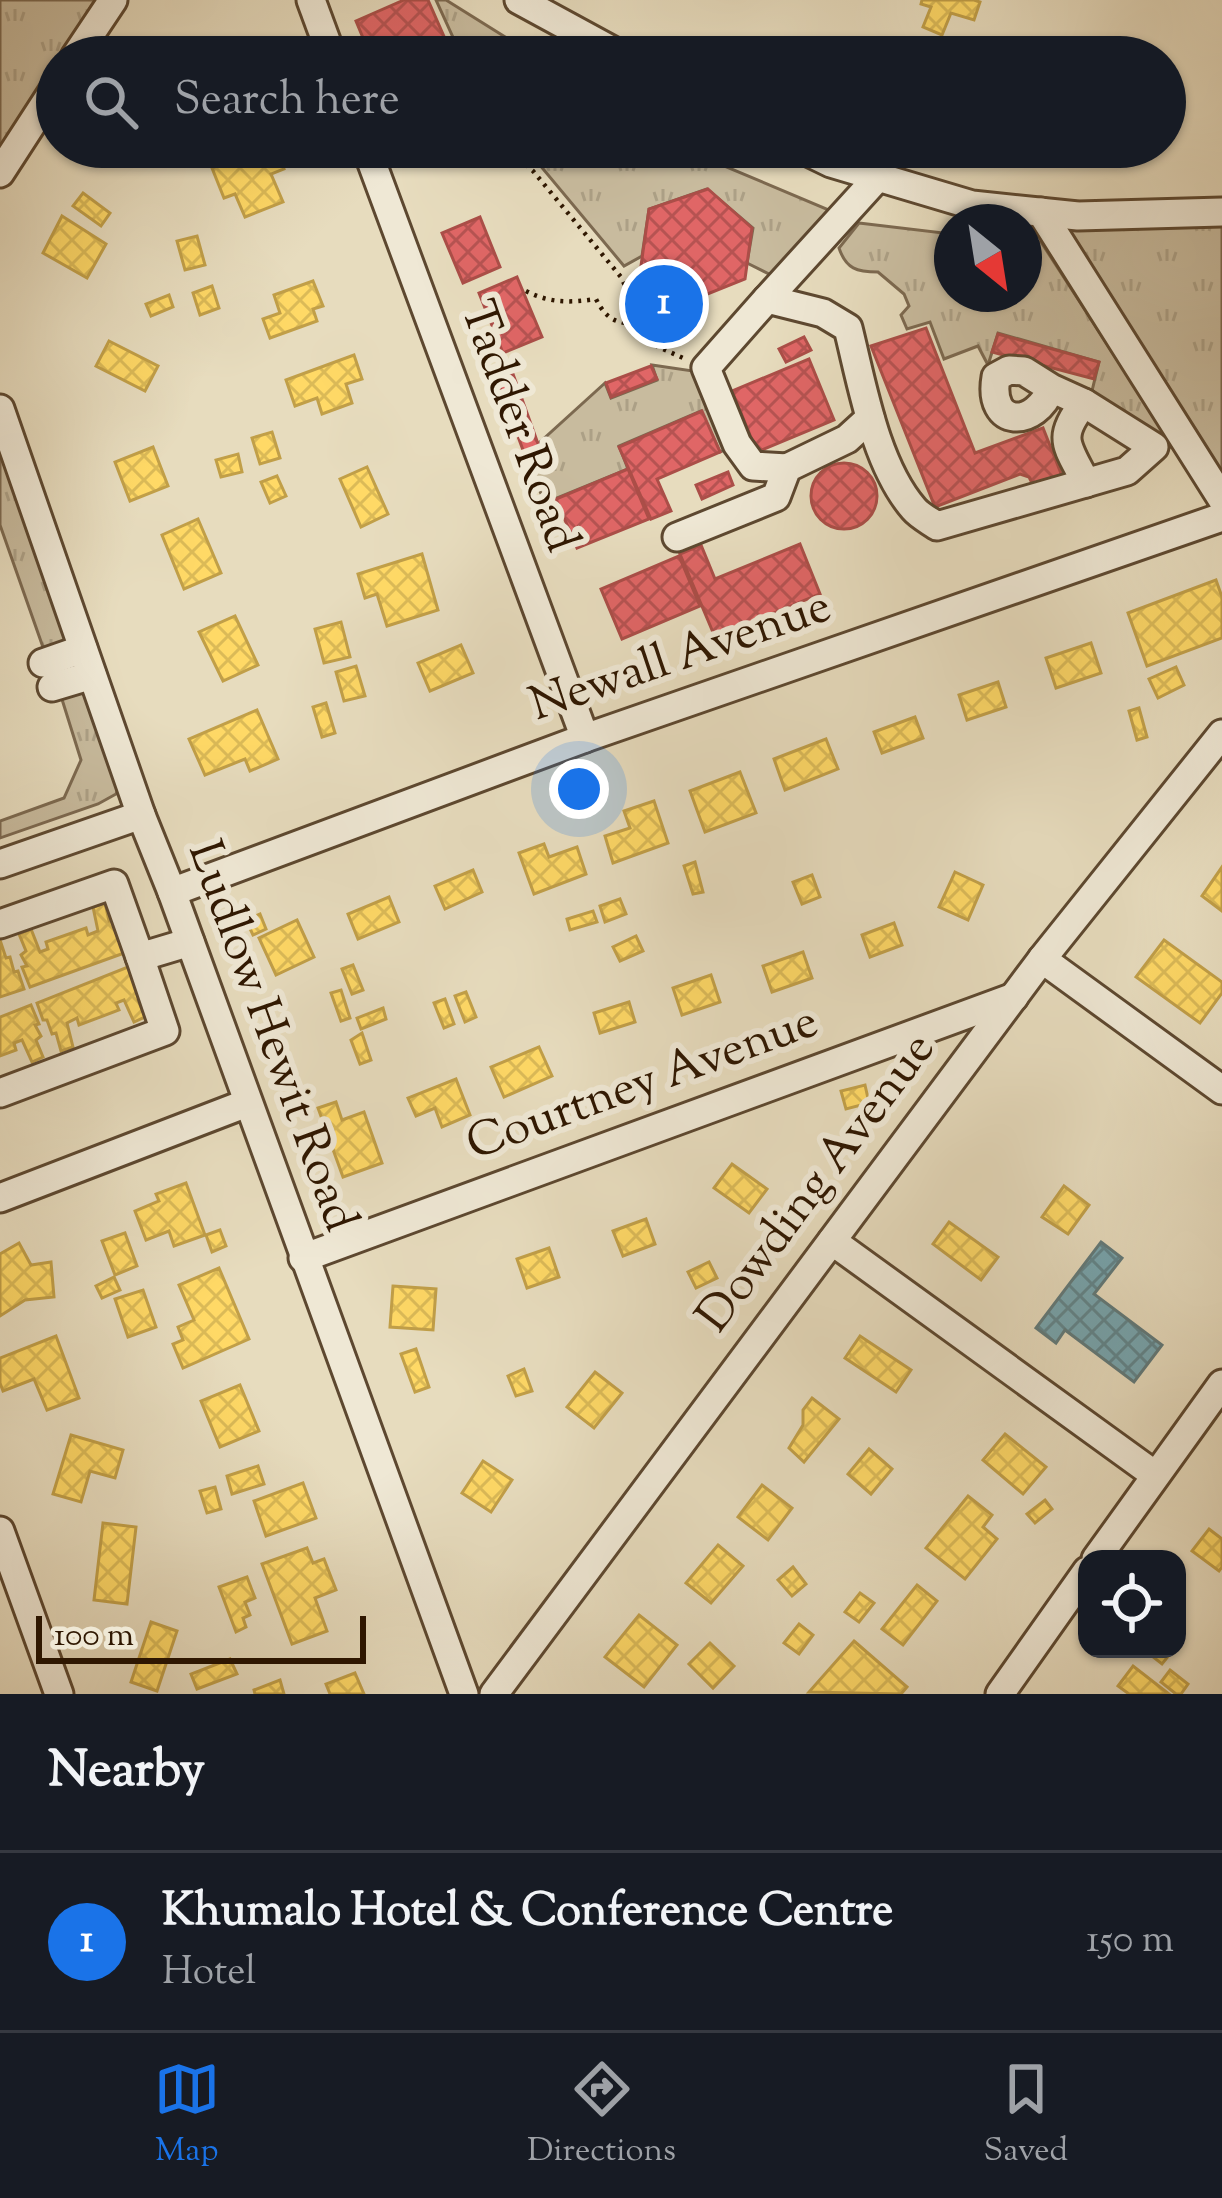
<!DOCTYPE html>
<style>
:root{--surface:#171b24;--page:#242831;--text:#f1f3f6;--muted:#9ea1a6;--line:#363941;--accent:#1a73e8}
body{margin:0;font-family:"Sorts Mill Goudy",serif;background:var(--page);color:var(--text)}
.controls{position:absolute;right:36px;bottom:36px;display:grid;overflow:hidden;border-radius:24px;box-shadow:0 3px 9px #0004}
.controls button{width:108px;height:108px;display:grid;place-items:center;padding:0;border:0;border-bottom:3px solid var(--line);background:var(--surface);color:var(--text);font:60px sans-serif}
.compass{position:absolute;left:934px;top:204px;width:108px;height:108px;border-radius:50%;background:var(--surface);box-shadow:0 3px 9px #0004;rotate:150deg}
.scale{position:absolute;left:36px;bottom:30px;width:330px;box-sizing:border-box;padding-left:12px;border:6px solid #2f1701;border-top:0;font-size:33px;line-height:42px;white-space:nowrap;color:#2f1701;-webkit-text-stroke:9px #efe8d5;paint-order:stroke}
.you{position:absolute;left:579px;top:789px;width:42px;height:42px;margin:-30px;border:9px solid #fff;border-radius:50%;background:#1a73e8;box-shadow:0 0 0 18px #1a73e833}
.badge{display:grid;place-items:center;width:78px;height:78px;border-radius:50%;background:var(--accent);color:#fff;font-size:39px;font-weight:700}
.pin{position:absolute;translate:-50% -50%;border:6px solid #fff;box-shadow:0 3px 12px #0006}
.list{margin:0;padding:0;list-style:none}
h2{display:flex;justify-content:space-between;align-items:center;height:156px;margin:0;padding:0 48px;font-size:51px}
h2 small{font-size:39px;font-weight:400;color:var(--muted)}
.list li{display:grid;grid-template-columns:78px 1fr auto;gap:36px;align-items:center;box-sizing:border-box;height:180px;padding:0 48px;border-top:3px solid var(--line)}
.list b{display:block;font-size:45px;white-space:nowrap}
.list p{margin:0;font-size:39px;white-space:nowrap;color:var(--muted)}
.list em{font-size:39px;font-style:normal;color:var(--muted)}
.icon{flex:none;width:66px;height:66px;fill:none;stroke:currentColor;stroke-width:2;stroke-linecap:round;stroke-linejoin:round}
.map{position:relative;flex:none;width:1222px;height:1694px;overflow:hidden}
.search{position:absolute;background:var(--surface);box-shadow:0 3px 9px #0004;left:36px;right:36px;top:36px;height:132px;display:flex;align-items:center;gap:30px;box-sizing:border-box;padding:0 42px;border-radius:66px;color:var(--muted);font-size:45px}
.sheet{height:336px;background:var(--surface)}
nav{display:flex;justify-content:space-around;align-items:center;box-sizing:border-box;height:168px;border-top:3px solid var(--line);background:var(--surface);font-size:33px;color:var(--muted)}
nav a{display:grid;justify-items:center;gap:6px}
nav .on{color:var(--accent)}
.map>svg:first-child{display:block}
.grass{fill:url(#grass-tufts);stroke:#7c6950;stroke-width:3}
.homes{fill:url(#homes-cross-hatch);stroke:#c19f48;stroke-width:3}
.shops{fill:url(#shops-cross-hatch);stroke:#ab4e48;stroke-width:3}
.public{fill:url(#public-cross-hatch);stroke:#617a7b;stroke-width:3}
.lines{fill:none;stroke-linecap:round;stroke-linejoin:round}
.minor-casing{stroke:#5d4830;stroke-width:33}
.path{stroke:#2f1701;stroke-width:4.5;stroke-dasharray:3 6;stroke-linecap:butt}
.minor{stroke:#efe8d5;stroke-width:27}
.labels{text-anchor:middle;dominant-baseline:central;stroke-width:12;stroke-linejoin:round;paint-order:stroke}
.street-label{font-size:48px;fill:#2f1701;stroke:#efe8d5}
</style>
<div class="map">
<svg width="1222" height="1694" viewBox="0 0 1222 1694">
<defs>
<pattern id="grass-tufts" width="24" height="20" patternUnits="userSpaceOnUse" patternTransform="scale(3)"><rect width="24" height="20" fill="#c8bb9e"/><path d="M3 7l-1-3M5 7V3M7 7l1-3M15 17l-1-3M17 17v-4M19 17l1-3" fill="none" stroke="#aca086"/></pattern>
<pattern id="homes-cross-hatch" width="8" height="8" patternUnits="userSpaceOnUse" patternTransform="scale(3)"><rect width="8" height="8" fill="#ffd966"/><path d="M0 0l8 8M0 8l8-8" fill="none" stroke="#dbba57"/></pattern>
<pattern id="shops-cross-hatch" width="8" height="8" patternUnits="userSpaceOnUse" patternTransform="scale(3)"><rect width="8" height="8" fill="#e06666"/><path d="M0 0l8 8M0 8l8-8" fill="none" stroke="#b65352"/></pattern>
<pattern id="public-cross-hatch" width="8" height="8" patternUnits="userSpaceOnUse" patternTransform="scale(3)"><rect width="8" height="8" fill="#76a5af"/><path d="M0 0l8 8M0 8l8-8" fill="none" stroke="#61858c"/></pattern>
</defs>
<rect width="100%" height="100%" fill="#e7dcbe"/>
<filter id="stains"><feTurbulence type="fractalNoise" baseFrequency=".00167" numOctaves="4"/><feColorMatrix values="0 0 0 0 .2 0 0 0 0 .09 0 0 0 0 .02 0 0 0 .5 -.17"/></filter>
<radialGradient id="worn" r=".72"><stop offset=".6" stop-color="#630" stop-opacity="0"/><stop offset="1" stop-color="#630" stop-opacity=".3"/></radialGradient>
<g class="grass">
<polygon points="0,0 95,0 60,57 57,57 57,62 0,155"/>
<polygon points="436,0 446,0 537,57 462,57"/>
<polygon points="518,147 679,147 836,213 775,277 747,263 753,228 707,189 649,209 642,256 624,266 539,164"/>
<polygon points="1222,216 1222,482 1053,218"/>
<path d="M859 223 952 234V294H1024V241L1041 242 1173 446 1166 449 1091 395 1099 362 998 333 988 365 978 346 944 359 930 322 907 329 901 315 909 306 904 294 878 272C857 272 846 269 839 248Z"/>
<polygon points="652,365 700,372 731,447 720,452 701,411 619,446 628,469 545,503 527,461 543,456 539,443 605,383 611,398 657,380"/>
<polygon points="0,438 71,640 44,650 0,525"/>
<polygon points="85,685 120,784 116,794 98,804 0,838 0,821 64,798 81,760 60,693"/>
</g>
<g class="homes">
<polygon points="922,0 974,0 980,2 974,20 951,13 942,35 923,27 931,7 921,4"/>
<polygon points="1088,43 1139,44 1139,57 1088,57"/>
<polygon points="264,147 276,147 284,169 271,174 283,202 245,217 235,194 224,198 212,168"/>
<polygon points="83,193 110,213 101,226 73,206"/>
<polygon points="62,216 106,244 87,278 43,253"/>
<polygon points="197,236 205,265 185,270 177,241"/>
<polygon points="313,281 323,306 313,309 317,321 270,338 263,319 280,313 274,295"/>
<polygon points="212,286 219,308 200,315 193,293"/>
<polygon points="169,295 173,307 151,316 146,304"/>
<polygon points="109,341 158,366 145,391 96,366"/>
<polygon points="354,355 362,379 346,384 352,403 322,414 317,398 295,406 286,380"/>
<polygon points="272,432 280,458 260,464 252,438"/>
<polygon points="153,447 168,486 130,501 115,462"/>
<polygon points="238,454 242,472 221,477 216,460"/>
<polygon points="367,467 388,514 361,527 340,479"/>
<polygon points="277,476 286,496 270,503 261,482"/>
<polygon points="198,519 221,573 184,589 162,535"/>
<polygon points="422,554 438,610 387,626 377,594 365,598 358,574"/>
<polygon points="1216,580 1222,597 1222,638 1147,666 1128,613"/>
<polygon points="235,616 258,665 223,681 199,632"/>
<polygon points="341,622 350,657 324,663 315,629"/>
<polygon points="1091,643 1101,673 1056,688 1046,658"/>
<polygon points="461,645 473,673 430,691 418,663"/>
<polygon points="356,666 365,696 344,701 336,672"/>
<polygon points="1176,667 1184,685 1158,698 1149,679"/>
<polygon points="998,682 1006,707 967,720 959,695"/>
<polygon points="326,703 335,733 322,737 313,707"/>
<polygon points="1139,708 1147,737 1137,740 1129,711"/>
<polygon points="257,710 278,759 250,771 245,759 205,775 189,739"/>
<polygon points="915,717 923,738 882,753 874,732"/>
<polygon points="826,739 838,769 785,790 774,759"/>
<polygon points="740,772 756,813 705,832 690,791"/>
<polygon points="654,801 668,843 613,863 605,836 630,828 624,811"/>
<polygon points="544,844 549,857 577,847 586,874 534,894 519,853"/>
<polygon points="695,862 703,892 693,894 684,866"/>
<polygon points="1222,867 1222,911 1202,896"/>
<polygon points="473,870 482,892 445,909 435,886"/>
<polygon points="955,872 983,885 968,920 939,907"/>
<polygon points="812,875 820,897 802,904 793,882"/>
<polygon points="389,897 399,922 358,939 348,914"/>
<polygon points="620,899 626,914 605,922 600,906"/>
<polygon points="105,903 109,921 113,920 117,935 122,934 127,952 30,987 22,967 27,966 21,955 26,951 19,934 31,929 40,952 48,949 46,942 86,928 88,935 98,931 93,907"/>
<polygon points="593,911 597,922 570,930 567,919"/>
<polygon points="260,914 266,929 253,935 246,920"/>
<polygon points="297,920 314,957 276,975 259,938"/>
<polygon points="894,923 902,945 870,957 862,935"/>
<polygon points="636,936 643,951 620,961 613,947"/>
<polygon points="0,940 6,958 10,957 14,972 18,971 24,989 0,997"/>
<polygon points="1164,940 1222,982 1222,993 1200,1023 1136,977"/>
<polygon points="803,952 812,978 772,992 763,966"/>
<polygon points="133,965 143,997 138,1000 145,1017 134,1022 124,1000 116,1003 119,1010 79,1025 77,1018 67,1023 73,1047 61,1051 56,1033 52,1034 47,1020 43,1020 37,1003"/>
<polygon points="353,965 363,990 352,994 342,969"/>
<polygon points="711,975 720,1002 682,1015 673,988"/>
<polygon points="341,990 350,1018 341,1021 331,993"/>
<polygon points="466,992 476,1017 465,1022 455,996"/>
<polygon points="445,999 454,1024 444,1028 434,1003"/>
<polygon points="629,1002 635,1022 600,1033 594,1013"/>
<polygon points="31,1005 39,1024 35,1025 41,1036 36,1040 43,1057 32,1062 22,1040 14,1043 16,1050 0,1056 0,1017"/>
<polygon points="383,1008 386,1019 361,1029 357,1018"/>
<polygon points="362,1033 371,1060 360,1064 351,1040"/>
<polygon points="539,1047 552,1076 504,1097 491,1067"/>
<polygon points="456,1079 470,1115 442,1127 435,1108 416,1116 408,1098"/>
<polygon points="865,1085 869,1103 846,1109 841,1091"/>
<polygon points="336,1102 342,1120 364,1112 382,1163 343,1177 318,1108"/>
<polygon points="732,1164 767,1189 749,1213 714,1188"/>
<polygon points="186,1183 205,1235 174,1246 169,1231 146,1240 135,1211 159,1201 156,1194"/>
<polygon points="1064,1186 1089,1205 1068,1234 1042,1217"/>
<polygon points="646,1219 655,1244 623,1256 613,1231"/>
<polygon points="949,1222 998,1257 981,1280 933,1244"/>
<polygon points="220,1230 226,1246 212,1252 206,1235"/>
<polygon points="125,1233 137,1266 115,1275 102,1241"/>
<polygon points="19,1243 31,1265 51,1262 54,1297 25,1300 0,1316 0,1254"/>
<polygon points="549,1248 559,1277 527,1288 517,1259"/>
<polygon points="709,1262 717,1278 696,1288 688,1272"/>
<polygon points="219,1268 249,1339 183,1368 173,1344 183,1340 178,1327 194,1320 179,1285"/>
<polygon points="114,1277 120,1290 102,1298 96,1286"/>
<polygon points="393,1286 436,1289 433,1330 390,1327"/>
<polygon points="143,1290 156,1327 128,1337 115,1299"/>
<polygon points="56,1336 79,1398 47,1410 34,1379 3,1391 0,1383 0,1358"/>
<polygon points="860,1336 911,1370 896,1392 845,1358"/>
<polygon points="416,1349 429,1387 415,1392 401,1354"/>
<polygon points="524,1369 532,1391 516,1396 508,1376"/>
<polygon points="595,1372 622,1393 594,1428 567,1407"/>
<polygon points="240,1385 259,1431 220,1447 201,1401"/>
<polygon points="812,1398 839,1419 804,1462 789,1448 803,1425 803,1410"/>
<polygon points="1005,1434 1046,1467 1023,1494 983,1460"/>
<polygon points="71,1435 123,1450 115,1478 90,1471 81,1502 53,1494"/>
<polygon points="869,1449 892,1469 871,1494 848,1474"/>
<polygon points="483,1461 512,1480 491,1512 462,1493"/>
<polygon points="258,1466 264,1484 232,1494 227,1476"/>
<polygon points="303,1483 316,1518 266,1536 254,1501"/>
<polygon points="762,1485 792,1508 768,1540 738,1517"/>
<polygon points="215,1487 221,1509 207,1513 200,1491"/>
<polygon points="968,1496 992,1515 983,1527 997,1539 965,1579 926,1548"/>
<polygon points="1045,1500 1052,1509 1035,1523 1027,1514"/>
<polygon points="103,1523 136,1527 127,1604 94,1600"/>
<polygon points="1209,1529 1222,1539 1222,1567 1219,1571 1192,1551"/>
<polygon points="718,1545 743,1566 711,1603 686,1583"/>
<polygon points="307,1548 313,1563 324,1559 336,1590 315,1598 327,1631 292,1644 262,1564"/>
<polygon points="793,1567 806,1584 792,1596 778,1580"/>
<polygon points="247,1577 255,1598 245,1602 250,1615 243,1618 246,1627 236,1632 219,1587"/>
<polygon points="917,1585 937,1601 903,1645 882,1629"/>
<polygon points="860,1593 874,1603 859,1622 845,1612"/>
<polygon points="639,1615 677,1645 644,1687 605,1657"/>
<polygon points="151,1622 177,1631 157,1691 131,1682"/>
<polygon points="799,1624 813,1635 799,1654 784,1643"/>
<polygon points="854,1641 907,1687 901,1694 809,1692"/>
<polygon points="710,1643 734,1666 713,1688 689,1664"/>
<polygon points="1143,1649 1174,1649 1162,1664"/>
<polygon points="230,1659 237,1674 197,1689 191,1674"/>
<polygon points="1133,1666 1169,1694 1129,1694 1118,1686"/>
<polygon points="1170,1670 1188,1684 1181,1694 1176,1694 1161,1682"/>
<polygon points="355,1673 364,1694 330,1694 326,1684"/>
<polygon points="280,1680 284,1694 255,1694 254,1690"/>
</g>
<g class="shops">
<polygon points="404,0 428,0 453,57 371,57 356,21"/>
<polygon points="708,189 752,228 745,279 680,305 639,280 649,209"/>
<polygon points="480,217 500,267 463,283 442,233"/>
<polygon points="517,277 542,337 503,353 479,293"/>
<polygon points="926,328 975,453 1043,428 1062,476 1035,489 1029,477 1020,474 935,507 871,346"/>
<polygon points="998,334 1099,362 1094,379 992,352"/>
<polygon points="804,337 811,350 786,362 779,349"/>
<polygon points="809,359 834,420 757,452 732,391"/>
<polygon points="651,366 657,379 611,397 606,383"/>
<polygon points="513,374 542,455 527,461 497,379"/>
<polygon points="702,411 720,452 657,479 671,511 651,519 619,447"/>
<circle cx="844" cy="496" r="33"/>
<polygon points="628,469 649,519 577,548 556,499"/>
<polygon points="728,472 733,485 702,499 696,485"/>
<polygon points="800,544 820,594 715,637 680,554 701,545 715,579"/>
<polygon points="679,556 700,606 622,639 601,589"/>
</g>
<polygon class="public" points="1101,1242 1122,1258 1094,1294 1162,1345 1134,1382 1065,1330 1056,1343 1036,1328"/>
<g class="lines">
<defs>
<g id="minor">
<polyline points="311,0 332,57"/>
<polyline points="519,0 624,57"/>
<polyline points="75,57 113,0"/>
<polyline points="366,147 585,738"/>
<polyline points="798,147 831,163 972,205 1078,216 1222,212"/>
<polyline points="0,173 57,85"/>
<path d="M878 177 767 299 823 313 848 328C862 384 875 464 914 509 920 516 930 521 937 526L1127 471 1154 447 1084 403 1051 388 1024 371 1009 370 996 377C987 429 1036 428 1051 388"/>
<polyline points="1041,212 1222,499"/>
<polyline points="767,299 706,368 737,444 753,466 787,468"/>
<path d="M1084 403C1055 439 1068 446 1086 483"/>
<polyline points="0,409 141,815 172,892 464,1694"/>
<polyline points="677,537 776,497 787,468 847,439 870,418"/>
<polyline points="43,663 83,649"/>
<polyline points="52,687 92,675"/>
<polyline points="0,864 141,815"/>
<polyline points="172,892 585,738 1222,517"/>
<polyline points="0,924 114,884 140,957 190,942"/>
<polyline points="1042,959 1222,1090"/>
<polyline points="0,1093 165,1031 140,957"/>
<polyline points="0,1198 247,1103"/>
<polyline points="832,1241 1155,1475"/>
<polyline points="303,1258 1014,997"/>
<polyline points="0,1531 59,1694"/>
<polyline points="1096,1559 1222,1384"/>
<polyline points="494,1694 1042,959 1222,734"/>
<polyline points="1000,1694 1087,1571"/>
</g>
</defs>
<use href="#minor" class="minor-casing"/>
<g class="path">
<polyline points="505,147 533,171 621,277 652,344 683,358"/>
<path d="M526 291C549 303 570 303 596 299 608 323 618 322 643 326"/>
</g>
<use href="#minor" class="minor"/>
</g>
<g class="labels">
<g class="street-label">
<text transform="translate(517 427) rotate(70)">Tadder Road</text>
<text transform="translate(681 658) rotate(-19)">Newall Avenue</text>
<text transform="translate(270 1037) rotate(70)">Ludlow Hewit Road</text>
<text transform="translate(643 1085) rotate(-20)">Courtney Avenue</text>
<text transform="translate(818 1184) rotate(-53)">Dowding Avenue</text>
</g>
</g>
<rect width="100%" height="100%" filter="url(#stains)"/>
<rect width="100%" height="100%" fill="url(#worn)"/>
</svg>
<div class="controls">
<button><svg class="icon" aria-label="locate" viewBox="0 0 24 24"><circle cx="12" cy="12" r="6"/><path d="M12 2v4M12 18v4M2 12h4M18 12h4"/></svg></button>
</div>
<svg class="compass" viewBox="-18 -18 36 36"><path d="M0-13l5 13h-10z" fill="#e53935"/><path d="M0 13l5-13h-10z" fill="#9ea1a6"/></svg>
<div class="scale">100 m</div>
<div class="you"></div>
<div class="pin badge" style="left:664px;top:304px">1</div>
<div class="search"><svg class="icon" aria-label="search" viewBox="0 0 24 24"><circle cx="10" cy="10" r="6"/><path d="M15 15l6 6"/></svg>Search here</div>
</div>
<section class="sheet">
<h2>Nearby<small></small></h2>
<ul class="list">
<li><span class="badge">1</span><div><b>Khumalo Hotel &amp; Conference Centre</b><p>Hotel</p></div><em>150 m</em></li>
</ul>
</section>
<nav>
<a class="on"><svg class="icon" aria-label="map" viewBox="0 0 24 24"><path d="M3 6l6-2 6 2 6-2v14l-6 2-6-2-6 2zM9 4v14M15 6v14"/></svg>Map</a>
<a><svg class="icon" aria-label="directions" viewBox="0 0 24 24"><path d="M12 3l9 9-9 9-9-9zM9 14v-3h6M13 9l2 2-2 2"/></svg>Directions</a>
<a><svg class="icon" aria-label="saved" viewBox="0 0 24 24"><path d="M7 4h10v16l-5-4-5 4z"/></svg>Saved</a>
</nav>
